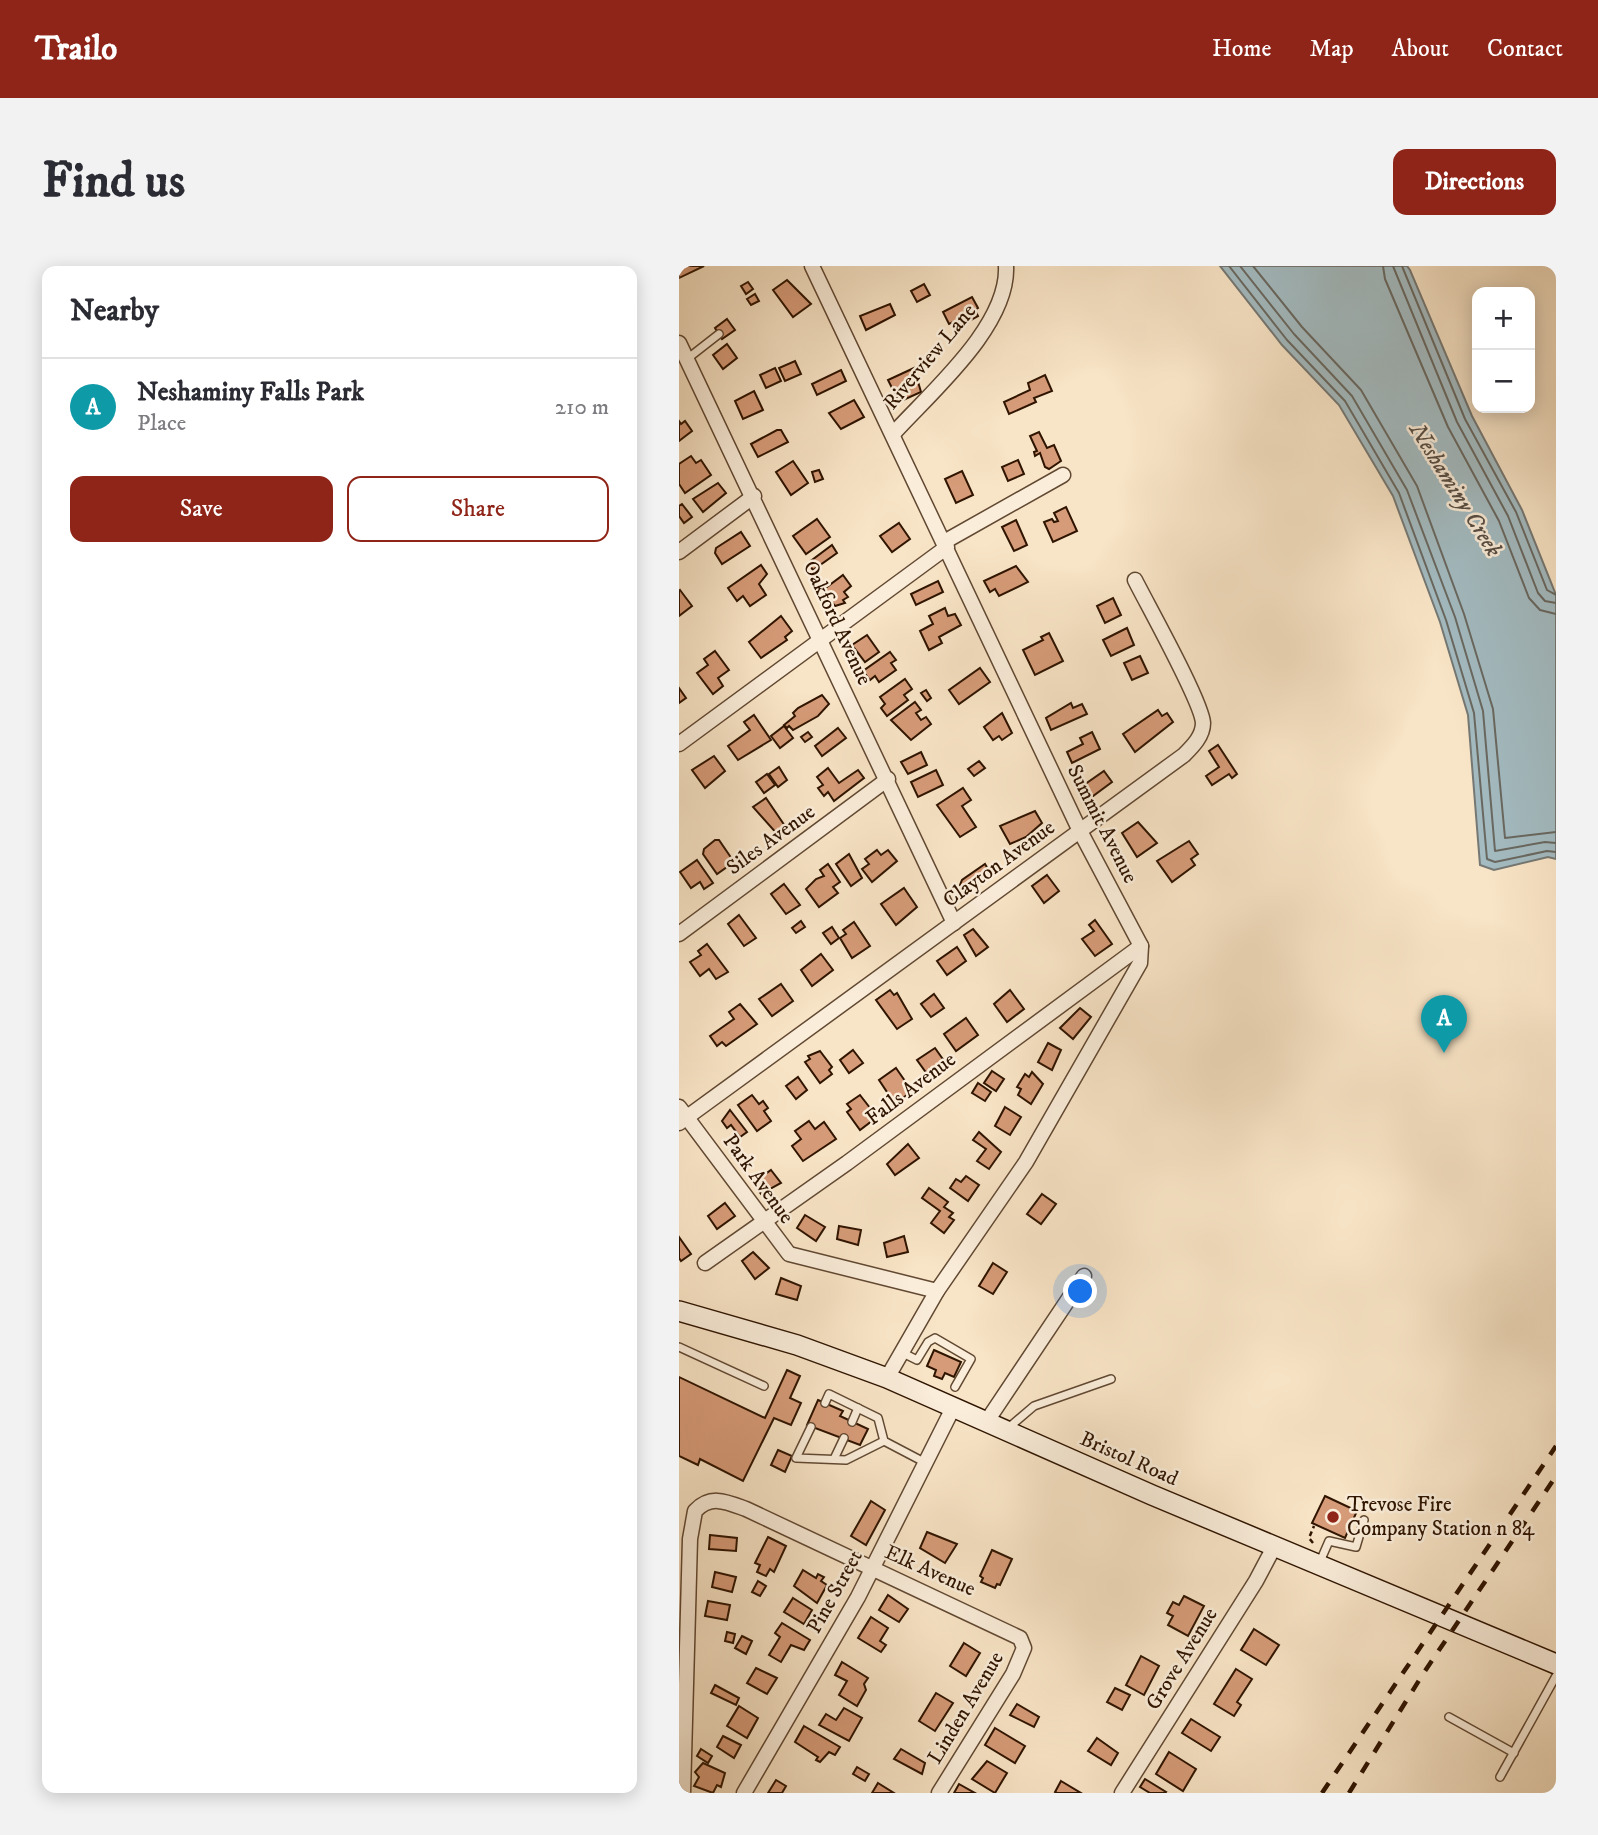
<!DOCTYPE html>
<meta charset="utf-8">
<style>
:root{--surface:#fff;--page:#f2f2f3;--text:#2b2b33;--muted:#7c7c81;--line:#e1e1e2;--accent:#8f2418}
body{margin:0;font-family:"IM FELL DW Pica",serif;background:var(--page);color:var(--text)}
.controls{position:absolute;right:21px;top:21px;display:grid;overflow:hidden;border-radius:14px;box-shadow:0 4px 18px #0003}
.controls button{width:63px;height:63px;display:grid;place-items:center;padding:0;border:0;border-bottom:2px solid var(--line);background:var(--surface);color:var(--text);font:35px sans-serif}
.you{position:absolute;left:402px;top:1026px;width:24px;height:24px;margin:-18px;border:5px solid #fff;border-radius:50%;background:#1a73e8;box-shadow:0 0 0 10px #1a73e833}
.badge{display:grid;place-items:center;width:46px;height:46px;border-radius:50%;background:var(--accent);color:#fff;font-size:23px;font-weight:700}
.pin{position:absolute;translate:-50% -58px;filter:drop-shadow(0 2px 4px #0008)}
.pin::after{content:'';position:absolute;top:37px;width:24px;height:21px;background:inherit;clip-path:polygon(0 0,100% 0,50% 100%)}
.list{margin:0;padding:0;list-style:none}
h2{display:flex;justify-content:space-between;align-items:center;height:91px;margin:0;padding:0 28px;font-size:30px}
h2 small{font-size:23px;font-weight:400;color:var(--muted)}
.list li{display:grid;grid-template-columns:46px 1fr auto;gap:21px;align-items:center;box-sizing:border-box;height:98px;padding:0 28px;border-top:2px solid var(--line)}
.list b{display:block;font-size:26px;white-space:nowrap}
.list p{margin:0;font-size:23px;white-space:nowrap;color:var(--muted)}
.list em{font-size:23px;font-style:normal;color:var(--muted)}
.actions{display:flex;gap:14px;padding:21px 28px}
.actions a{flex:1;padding:16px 0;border:2px solid var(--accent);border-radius:14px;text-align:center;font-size:24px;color:var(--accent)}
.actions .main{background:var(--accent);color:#fff}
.map{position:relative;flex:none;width:877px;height:1527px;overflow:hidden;border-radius:14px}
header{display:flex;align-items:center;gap:42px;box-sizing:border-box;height:98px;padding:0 35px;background:var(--accent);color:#fff}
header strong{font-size:33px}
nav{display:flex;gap:38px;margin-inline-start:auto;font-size:24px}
.intro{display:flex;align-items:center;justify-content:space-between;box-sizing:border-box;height:168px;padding:0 42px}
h1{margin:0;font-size:49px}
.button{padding:18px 32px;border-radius:14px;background:var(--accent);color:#fff;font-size:24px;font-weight:700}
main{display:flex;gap:42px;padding:0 42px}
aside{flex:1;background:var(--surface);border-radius:14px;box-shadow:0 4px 18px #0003}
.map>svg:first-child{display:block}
.water{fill:#a3bbc1;stroke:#757874;stroke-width:2}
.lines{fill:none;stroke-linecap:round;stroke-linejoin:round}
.shore{stroke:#696860;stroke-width:2}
.building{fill:#d69b78;stroke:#2f1400;stroke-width:2}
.service-casing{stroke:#614832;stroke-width:10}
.minor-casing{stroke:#614832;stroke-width:17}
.secondary-casing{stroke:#2f1400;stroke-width:22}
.path{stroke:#2f1400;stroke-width:2.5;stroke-dasharray:5 3.5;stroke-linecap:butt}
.service{stroke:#faedda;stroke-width:7}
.minor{stroke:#faedda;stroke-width:14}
.secondary{stroke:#faedda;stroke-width:19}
.rail{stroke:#2f1400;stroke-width:4.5;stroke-dasharray:12 12;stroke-linecap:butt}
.poi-dot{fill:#8f2418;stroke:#faedda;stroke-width:2.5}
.labels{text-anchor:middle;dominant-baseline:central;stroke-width:5;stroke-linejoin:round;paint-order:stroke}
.street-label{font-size:21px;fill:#2f1400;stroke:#faedda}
.poi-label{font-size:21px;fill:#2f1400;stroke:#faedda;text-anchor:start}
.water-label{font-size:23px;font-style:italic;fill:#584e44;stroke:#faedda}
</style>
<header>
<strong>Trailo</strong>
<nav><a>Home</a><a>Map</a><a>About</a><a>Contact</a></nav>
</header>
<div class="intro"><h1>Find us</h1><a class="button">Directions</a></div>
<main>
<aside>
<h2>Nearby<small></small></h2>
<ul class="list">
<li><span class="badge" style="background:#0f9aa8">A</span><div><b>Neshaminy Falls Park</b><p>Place</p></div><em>210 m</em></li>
</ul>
<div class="actions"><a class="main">Save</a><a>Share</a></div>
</aside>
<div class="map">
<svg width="877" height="1527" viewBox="0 0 877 1527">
<rect width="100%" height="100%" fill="#f8e4c6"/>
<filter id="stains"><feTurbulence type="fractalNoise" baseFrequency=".00286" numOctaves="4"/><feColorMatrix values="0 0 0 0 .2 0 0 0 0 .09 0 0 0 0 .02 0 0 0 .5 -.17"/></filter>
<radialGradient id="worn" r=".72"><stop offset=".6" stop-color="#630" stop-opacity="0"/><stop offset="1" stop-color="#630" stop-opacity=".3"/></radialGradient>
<polygon class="water" points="541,0 728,0 731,4 793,150 843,244 877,329 877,593 869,591 815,604 801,599 789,449 761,356 714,230 660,139 603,79"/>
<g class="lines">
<g class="shore">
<polyline points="550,0 608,74 666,135 720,227 767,354 795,447 808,593 816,596 868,585 877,586"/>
<polyline points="561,0 615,68 673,130 728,224 776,351 804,445 816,585 866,576 877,577"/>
<polyline points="574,0 623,61 682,124 738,220 785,348 814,443 826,572 877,566"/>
<polyline points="704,0 706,13 769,161 820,255 850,332 861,344 877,348"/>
<polyline points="714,0 778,156 829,250 859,327 866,335 877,337"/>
<polyline points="723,0 786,153 837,246 868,324 877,329"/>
</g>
</g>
<g class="building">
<polygon points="0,0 25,0 0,12"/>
<polygon points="108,14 132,38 114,51 94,24"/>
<polygon points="69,16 74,23 67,28 62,20"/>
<polygon points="245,18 251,29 238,36 232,25"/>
<polygon points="76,28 80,35 72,39 68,33"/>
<polygon points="293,31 299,42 296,44 299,50 279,61 276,55 270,58 264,46"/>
<polygon points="211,38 216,49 187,64 181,50"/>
<polygon points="48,53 56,64 43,73 36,62"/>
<polygon points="48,78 58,92 44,103 34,89"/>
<polygon points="116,95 122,108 106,115 100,102"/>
<polygon points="96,102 102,115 87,122 81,109"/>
<polygon points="235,102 242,126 220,136 209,114"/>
<polygon points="162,104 167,115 138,129 133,118"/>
<polygon points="366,109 373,125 355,132 357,136 330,148 325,136 351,124 349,117"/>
<polygon points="75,125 84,144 64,153 56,135"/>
<polygon points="175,134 185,151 162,163 150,147"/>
<polygon points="0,155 2,158 6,155 13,165 0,175"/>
<polygon points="98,164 102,164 109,176 79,191 72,178"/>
<polygon points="360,166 368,182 375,179 382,195 370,203 366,201 361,187 356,190 355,186 358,185 351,170"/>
<polygon points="12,190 17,197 22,194 32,209 6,227 0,218 0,198"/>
<polygon points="339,194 345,208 329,215 323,201"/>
<polygon points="114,195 129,217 112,229 97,206"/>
<polygon points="140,204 144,213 136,216 133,206"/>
<polygon points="283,205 294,229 277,237 266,213"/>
<polygon points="39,217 47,227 24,246 14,233"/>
<polygon points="3,238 13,251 5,257 0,250 0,240"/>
<polygon points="387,241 398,265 374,276 365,256 373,253 375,256 379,255 375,247"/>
<polygon points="138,253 151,271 127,288 114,270"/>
<polygon points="337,254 348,279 335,285 323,261"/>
<polygon points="220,257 231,273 213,286 201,270"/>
<polygon points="62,266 71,280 43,298 36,287 37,282"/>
<polygon points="153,279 158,287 134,304 129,297"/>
<polygon points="82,299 88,308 80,318 87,329 71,340 64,330 58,335 49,322"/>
<polygon points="337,300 349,316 320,330 316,323 311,326 305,315"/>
<polygon points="164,309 172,320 165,326 169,331 164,334 166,337 156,340 144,324"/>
<polygon points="259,315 264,326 237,339 232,328"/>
<polygon points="1,324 13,340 0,350 0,325"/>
<polygon points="434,332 442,349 426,357 418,340"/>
<polygon points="266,342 269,350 276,348 282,359 260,371 263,377 250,384 241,365 254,358 250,350"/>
<polygon points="102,350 113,365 106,371 108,374 82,392 70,376"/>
<polygon points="448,362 455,379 432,390 424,374"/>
<polygon points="370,367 384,395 356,409 344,384 364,374 362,371"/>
<polygon points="188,369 200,386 186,396 173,379"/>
<polygon points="36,385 50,404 39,412 44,420 34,428 18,407 29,399 25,393"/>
<polygon points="211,386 217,394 212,397 217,404 200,416 196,410 191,414 184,405"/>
<polygon points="461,390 469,407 453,414 445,397"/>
<polygon points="301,402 311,416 280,438 270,424"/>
<polygon points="226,413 233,423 225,429 229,434 208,450 202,442 206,438 201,431"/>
<polygon points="0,422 7,432 0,437"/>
<polygon points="247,424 252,432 248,435 242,427"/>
<polygon points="143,429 150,438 139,450 114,464 110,460 108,462 105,459 116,450 114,447 119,442"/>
<polygon points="236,436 242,444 237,447 242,454 247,451 252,458 232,474 212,454"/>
<polygon points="392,437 394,442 403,438 408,448 372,464 367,452"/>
<polygon points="479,444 483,450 488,447 494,456 456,486 444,468"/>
<polygon points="323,447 333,467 323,474 320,470 314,474 305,461"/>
<polygon points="75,449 92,474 59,494 49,480 71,464 65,456"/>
<polygon points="105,460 114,472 101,482 92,470"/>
<polygon points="159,462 167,472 143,490 136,480"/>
<polygon points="129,466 133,471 126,476 122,471"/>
<polygon points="413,466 421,483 393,497 388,486 404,478 401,472"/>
<polygon points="539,479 558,508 553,512 550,508 533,519 527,510 540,501 530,485"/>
<polygon points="242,486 248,499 229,508 222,496"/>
<polygon points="35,490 46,505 26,522 13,504"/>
<polygon points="300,495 306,502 295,510 289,503"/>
<polygon points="100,501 108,514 99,521 90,508"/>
<polygon points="149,502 160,517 179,504 185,512 155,535 149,526 145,530 139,522 144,519 138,511"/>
<polygon points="257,504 264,519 239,531 232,516"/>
<polygon points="425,505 433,516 410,533 402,521"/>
<polygon points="88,508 96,519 85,527 77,516"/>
<polygon points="284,522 292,534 283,540 297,561 281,571 258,539"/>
<polygon points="87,532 108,563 99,569 74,541"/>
<polygon points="356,545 363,557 347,571 331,578 321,560"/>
<polygon points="459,556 478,577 458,591 443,567"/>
<polygon points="36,574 40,574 55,596 38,608 24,588 25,583"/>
<polygon points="510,575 519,588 512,593 516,599 493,616 478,595"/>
<polygon points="198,584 202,589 209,584 218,595 193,616 183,603 190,598 186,593"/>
<polygon points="170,588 183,612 172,620 157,598"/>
<polygon points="18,594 34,617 25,623 21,616 12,622 1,606"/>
<polygon points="149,598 161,616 154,621 159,627 140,641 127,623 137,613 145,610 141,604"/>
<polygon points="306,598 309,603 311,601 314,608 286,625 281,619 283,614"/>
<polygon points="368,609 380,625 365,637 353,620"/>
<polygon points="105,618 121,639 107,648 92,628"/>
<polygon points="225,622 238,641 217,659 202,638"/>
<polygon points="60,649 77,672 65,680 49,658"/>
<polygon points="416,654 433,678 416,690 403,673 415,665 410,659"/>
<polygon points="122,655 126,661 117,667 113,662"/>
<polygon points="175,656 191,680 173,692 161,672 167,668 164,664"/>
<polygon points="153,661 160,672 152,678 144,667"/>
<polygon points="294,663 309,681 297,690 285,669"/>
<polygon points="28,678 49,706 37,713 30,703 21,710 11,696 22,689 19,685"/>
<polygon points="278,681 287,695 268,709 258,695"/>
<polygon points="142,688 154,704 133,720 122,704"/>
<polygon points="102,718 114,735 93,750 80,733"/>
<polygon points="211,724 215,729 218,727 233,753 218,763 197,734"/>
<polygon points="331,724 345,743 328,756 315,738"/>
<polygon points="255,728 265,742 252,751 242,738"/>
<polygon points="61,738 78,758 47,780 43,776 38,780 31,770 55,753 50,746"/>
<polygon points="401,742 412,751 394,773 381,762"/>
<polygon points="287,752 299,769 277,785 265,768"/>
<polygon points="369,777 382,784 373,804 359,796"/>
<polygon points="256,782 268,799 251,812 238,794"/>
<polygon points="174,784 184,797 170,807 161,794"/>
<polygon points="141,785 153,801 150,804 153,808 141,817 126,796 131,793 129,790"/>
<polygon points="217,802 233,825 216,838 200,814"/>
<polygon points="313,805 325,813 317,825 305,817"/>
<polygon points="353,806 364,818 352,838 339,829 342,823 338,821 346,808 350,811"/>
<polygon points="119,811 128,824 117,833 107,820"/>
<polygon points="299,817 312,826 306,835 293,827"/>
<polygon points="73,829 80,838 84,835 89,842 85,845 92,855 78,865 59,839"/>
<polygon points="181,829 198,851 181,864 168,846 172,843 168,838"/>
<polygon points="326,841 342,851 331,869 316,860"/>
<polygon points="51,844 68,866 61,871 52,859 48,862 43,855"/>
<polygon points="130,855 136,863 145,856 157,873 124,895 113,880 122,873 116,865"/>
<polygon points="300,866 322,886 310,903 298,895 307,883 294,874"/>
<polygon points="229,878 240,892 216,909 208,898"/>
<polygon points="92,904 102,917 82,928 74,917"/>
<polygon points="287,910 300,919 289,935 271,922 277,913 282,916"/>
<polygon points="250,922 269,936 265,941 274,947 270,951 275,954 265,967 252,957 261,945 243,932"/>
<polygon points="363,928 377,938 362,958 348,948"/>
<polygon points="46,937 56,950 38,963 29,950"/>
<polygon points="126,949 146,961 137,975 118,962"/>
<polygon points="160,960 182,964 179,979 158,973"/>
<polygon points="225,970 229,986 208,991 205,977"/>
<polygon points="0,971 12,988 2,995 0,992"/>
<polygon points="74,986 90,1002 76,1013 63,995"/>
<polygon points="314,997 328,1006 314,1028 300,1020"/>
<polygon points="102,1012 122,1020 118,1034 97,1028"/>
<polygon points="255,1084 282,1096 275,1111 266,1107 263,1113 255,1110 257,1104 248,1100"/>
<polygon points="108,1104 121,1110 111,1132 122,1137 112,1159 95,1152 64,1215 21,1193 19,1199 0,1190 0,1111 86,1152"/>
<polygon points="139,1134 164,1145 161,1150 189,1163 181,1179 128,1159"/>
<polygon points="99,1184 113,1190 106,1206 92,1199"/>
<polygon points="646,1230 678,1245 666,1272 633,1257"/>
<polygon points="192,1235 206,1244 187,1279 172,1270"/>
<polygon points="248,1266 278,1278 266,1297 241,1282"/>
<polygon points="31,1269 58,1272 57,1285 30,1283"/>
<polygon points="89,1271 107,1280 95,1306 91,1303 87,1310 78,1306 81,1299 76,1297"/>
<polygon points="313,1284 333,1293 321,1319 318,1318 316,1322 302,1316 304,1312 301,1310"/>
<polygon points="124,1304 137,1312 139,1308 145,1311 142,1315 148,1319 138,1337 115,1320"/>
<polygon points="36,1306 57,1311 53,1326 33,1321"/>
<polygon points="79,1315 87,1320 81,1330 73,1326"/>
<polygon points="209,1329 229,1343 220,1356 200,1344"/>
<polygon points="505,1330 525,1340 509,1370 489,1359 494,1350 488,1347 494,1336 500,1339"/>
<polygon points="114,1332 133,1344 125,1358 105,1346"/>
<polygon points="29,1335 51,1339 48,1354 26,1350"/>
<polygon points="192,1351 209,1362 201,1375 207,1379 202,1386 179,1372"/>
<polygon points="103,1357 131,1374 125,1384 112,1379 102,1396 90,1389 101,1371 96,1367"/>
<polygon points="575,1363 600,1379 587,1399 562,1384"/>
<polygon points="48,1366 56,1368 54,1377 46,1375"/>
<polygon points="63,1370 73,1375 67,1388 56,1382"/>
<polygon points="285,1377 301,1387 287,1410 271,1400"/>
<polygon points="462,1390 480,1400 465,1429 447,1419"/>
<polygon points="163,1396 189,1412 185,1418 187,1424 178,1440 160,1429 168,1415 156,1409"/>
<polygon points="77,1402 98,1412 88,1428 68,1417"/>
<polygon points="557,1403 573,1413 558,1436 562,1439 555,1450 535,1438"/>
<polygon points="36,1419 60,1432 57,1439 32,1427"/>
<polygon points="436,1422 451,1429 443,1444 428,1436"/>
<polygon points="257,1427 274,1437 256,1465 240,1455"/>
<polygon points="338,1438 360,1451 355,1461 331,1449"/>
<polygon points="60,1440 79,1452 68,1472 48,1460"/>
<polygon points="165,1442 183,1452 170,1475 140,1459 147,1448 157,1454"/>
<polygon points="512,1453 541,1471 532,1485 503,1467"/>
<polygon points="125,1460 161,1481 156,1489 150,1486 141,1496 137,1494 139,1491 116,1476"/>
<polygon points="316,1462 346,1480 336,1497 306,1479"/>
<polygon points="44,1470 62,1479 55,1492 38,1481"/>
<polygon points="418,1472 439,1487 432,1499 409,1485"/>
<polygon points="22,1483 33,1490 29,1497 18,1490"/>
<polygon points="222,1483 246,1497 243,1508 215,1493"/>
<polygon points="490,1486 517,1503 504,1525 477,1508"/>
<polygon points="308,1495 328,1507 316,1527 293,1513"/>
<polygon points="24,1497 46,1507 42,1521 38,1519 34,1527 15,1520 20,1511 16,1506"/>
<polygon points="178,1501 190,1508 186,1515 174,1508"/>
<polygon points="466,1513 487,1526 486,1527 471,1527 461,1521"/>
<polygon points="97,1514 107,1520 103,1527 89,1527"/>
<polygon points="382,1515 402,1527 378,1527 376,1526"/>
<polygon points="199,1517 215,1527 193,1527"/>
<polygon points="280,1518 296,1527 275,1527"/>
</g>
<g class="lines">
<defs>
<g id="service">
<polyline points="8,93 40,68"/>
<polyline points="0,1081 85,1120"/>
<polyline points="222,1086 238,1094 249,1076 256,1072 292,1093 276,1121"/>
<polyline points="146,1137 150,1128 199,1152 205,1175 245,1196"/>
<polyline points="173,1156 179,1142"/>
<polyline points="132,1161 117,1192 167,1194 205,1175"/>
<polyline points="328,1163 355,1140 432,1113"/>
<polyline points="155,1193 165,1172"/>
<polyline points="640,1298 650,1275 677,1281 685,1254"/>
<polyline points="770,1451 835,1487"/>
<polyline points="821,1511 877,1410"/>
</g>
<g id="minor">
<polyline points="133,0 401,565 462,680 461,697 347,896 258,1025 208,1112"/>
<polyline points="0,77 275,657"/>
<path d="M214 168C252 126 330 60 327 0"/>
<polyline points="265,276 384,209"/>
<polyline points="0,286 75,230"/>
<polyline points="0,478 268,281"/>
<polyline points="0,668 209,513"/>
<polyline points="0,841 110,988 258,1025"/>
<path d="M0 857 505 489C514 480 524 470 524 457 523 436 468 338 456 314"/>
<polyline points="26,997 168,897 462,680"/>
<polyline points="308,1155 405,1010"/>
<path d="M4 1527 11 1273 16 1245C32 1228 48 1236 67 1243L341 1372 345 1382 334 1408 260 1527"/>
<polyline points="65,1527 179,1331 275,1140"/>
<polyline points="443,1527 577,1315 595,1281"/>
</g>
<polyline id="secondary" points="0,1045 118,1079 208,1112 473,1229 877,1398"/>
</defs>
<use href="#service" class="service-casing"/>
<use href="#minor" class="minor-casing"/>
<use href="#secondary" class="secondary-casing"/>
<polyline class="path" points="634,1277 630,1272 635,1260"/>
<use href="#service" class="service"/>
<use href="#minor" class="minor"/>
<use href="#secondary" class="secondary"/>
<g class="rail">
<polyline points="643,1527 877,1180"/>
<polyline points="670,1527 744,1408 877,1210"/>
</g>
</g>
<circle class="poi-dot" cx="654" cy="1251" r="7"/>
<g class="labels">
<g class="street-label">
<text transform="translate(251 91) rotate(-50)">Riverview Lane</text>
<text transform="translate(158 357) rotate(65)">Oakford Avenue</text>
<text transform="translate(423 558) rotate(63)">Summit Avenue</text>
<text transform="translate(92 574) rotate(-36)">Siles Avenue</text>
<text transform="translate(320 598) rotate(-36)">Clayton Avenue</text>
<text transform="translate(232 823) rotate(-37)">Falls Avenue</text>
<text transform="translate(79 913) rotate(54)">Park Avenue</text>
<text transform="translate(450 1193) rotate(24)">Bristol Road</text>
<text transform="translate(251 1305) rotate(24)">Elk Avenue</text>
<text transform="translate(156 1326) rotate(-61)">Pine Street</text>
<text transform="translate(503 1393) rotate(-58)">Grove Avenue</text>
<text transform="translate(287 1442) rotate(-59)">Linden Avenue</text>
</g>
<g class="poi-label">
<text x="668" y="1239">Trevose Fire<tspan x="668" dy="24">Company Station n 84</tspan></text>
</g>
<g class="water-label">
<text transform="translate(776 224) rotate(58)">Neshaminy Creek</text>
</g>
</g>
<rect width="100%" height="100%" filter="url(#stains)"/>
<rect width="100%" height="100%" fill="url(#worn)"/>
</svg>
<div class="controls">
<button>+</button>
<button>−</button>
</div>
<div class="you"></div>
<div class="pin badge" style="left:765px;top:787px;background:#0f9aa8">A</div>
</div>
</main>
